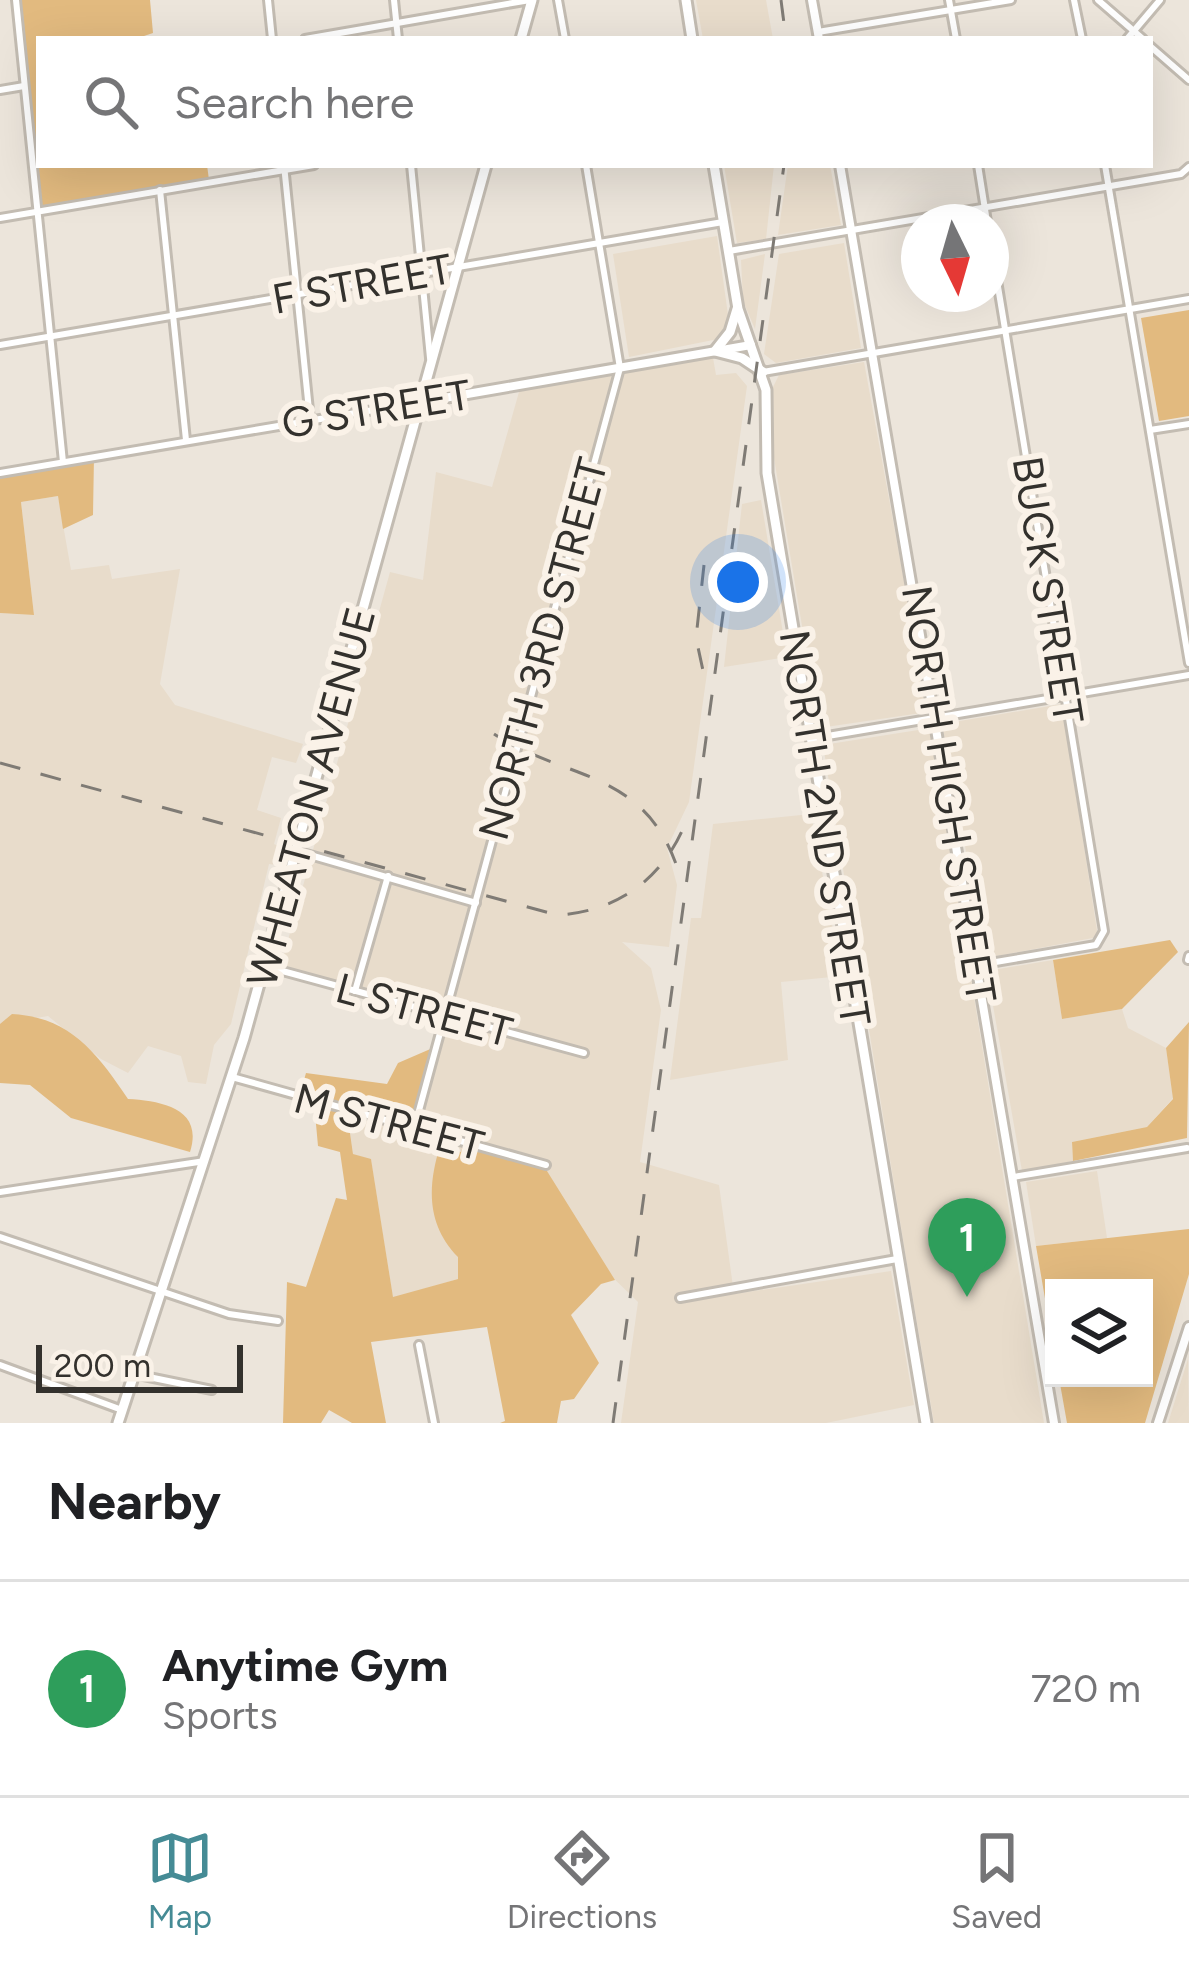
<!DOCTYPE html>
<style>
:root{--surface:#fff;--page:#f2f2f2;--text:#202124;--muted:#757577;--line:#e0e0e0;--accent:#458b95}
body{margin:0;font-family:Figtree,sans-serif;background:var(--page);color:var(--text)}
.controls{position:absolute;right:36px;bottom:36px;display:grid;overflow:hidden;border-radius:0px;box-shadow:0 12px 48px #0002}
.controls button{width:108px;height:108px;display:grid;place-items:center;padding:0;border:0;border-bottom:3px solid var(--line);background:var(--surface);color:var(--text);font:60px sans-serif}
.compass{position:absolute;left:901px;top:204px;width:108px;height:108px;border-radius:50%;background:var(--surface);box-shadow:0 12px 48px #0002;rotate:175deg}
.scale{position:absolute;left:36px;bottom:30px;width:207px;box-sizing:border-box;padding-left:12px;border:6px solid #33312d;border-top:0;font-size:33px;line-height:42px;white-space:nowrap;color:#33312d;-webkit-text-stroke:9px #faf2e8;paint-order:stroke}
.you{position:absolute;left:738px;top:582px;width:42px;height:42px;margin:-30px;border:9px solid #fff;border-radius:50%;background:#1a73e8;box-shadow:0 0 0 18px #1a73e833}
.badge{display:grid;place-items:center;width:78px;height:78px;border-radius:50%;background:var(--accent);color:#fff;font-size:39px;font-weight:700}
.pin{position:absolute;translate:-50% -99px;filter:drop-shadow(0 3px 6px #0008)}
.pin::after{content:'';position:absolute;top:63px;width:42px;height:36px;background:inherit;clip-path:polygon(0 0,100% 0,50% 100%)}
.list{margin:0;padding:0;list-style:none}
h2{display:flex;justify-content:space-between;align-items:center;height:156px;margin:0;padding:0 48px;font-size:51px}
h2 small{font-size:39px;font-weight:400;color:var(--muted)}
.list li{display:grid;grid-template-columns:78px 1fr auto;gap:36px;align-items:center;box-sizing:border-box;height:216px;padding:0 48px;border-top:3px solid var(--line)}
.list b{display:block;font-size:45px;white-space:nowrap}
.list p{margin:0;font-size:39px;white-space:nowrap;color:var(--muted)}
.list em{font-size:39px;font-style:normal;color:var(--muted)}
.icon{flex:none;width:66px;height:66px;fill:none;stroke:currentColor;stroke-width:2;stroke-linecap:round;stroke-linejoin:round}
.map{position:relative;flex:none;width:1189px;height:1423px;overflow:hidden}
.search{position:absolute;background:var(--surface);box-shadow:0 12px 48px #0002;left:36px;right:36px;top:36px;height:132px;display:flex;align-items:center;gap:30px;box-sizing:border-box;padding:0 42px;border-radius:0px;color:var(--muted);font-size:45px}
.sheet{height:372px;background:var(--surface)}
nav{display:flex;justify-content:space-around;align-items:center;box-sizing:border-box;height:168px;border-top:3px solid var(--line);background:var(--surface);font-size:33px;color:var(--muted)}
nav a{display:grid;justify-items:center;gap:6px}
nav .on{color:var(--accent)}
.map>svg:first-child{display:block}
.built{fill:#e8dccb}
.green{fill:#e2ba7f}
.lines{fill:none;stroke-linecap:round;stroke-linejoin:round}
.street-casing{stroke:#c3bcb2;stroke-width:12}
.secondary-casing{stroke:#c3bcb2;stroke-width:14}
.primary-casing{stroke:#c3bcb2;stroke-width:15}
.street{stroke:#fff;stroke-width:6}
.secondary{stroke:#fff;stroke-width:8}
.primary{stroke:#fff;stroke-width:9}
.rail{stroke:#7f7b75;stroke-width:3;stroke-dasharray:21 21;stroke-linecap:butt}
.labels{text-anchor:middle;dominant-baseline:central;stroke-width:12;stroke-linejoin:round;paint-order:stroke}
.street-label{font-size:42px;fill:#33312d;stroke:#faf2e8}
</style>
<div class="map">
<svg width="1189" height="1423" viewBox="0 0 1189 1423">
<rect width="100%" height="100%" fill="#ece5db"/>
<g class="built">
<polygon points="696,0 766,0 773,39 703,39"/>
<polygon points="724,165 774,165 766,239 737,243"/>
<polygon points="788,165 830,165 841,225 778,235"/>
<polygon points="717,236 729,322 718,339 629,357 613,254"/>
<polygon points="844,243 861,348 776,363 764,354 779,254"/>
<polygon points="765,254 755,329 743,301 741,260"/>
<polygon points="712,352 716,375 736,373 747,386 689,802 667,848 677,885 669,947 622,942 651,968 661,1010 640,1162 719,1185 734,1294 891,1271 914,1405 826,1423 621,1423 638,1302 604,1269 542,1163 464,1144 458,1279 393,1298 371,1160 353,1154 347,1111 410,1128 444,1016 280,969 390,572 423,580 436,472 492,487 521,385"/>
<polygon points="864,362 928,712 819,728 774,458 773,387 779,375"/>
<polygon points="58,496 71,570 109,565 112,579 180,569 160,684 175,705 303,744 296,763 272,757 257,810 281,818 274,844 281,847 276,865 269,864 231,1024 214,1045 206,1084 188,1082 181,1056 148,1046 128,1073 101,1059 48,1016 0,1024 0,613 34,615 21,502"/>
<polygon points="761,500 787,657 724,667 742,504"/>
<polygon points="1062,704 1098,937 986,958 942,724"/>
<polygon points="931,728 979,1028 1044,1423 934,1423 907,1264 823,745"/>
<polygon points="811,814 842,976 781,982 788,1060 670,1080 691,918 701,918 713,824"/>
<polygon points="1053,960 1062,1019 1122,1009 1128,1028 1166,1048 1173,1098 1147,1127 1072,1142 1073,1161 1022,1171 987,971"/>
<polygon points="1097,1171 1107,1238 1036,1246 1026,1182"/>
<polygon points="1188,1359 1189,1423 1168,1423"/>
</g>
<g class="green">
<polygon points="15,0 150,0 153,33 135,39 39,39 39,165 207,165 209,180 37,210"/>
<polygon points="1189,310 1189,416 1159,421 1141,318"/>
<polygon points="94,456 93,515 63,529 58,496 21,502 34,615 0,613 0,472"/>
<polygon points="1170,940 1178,952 1122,1009 1062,1019 1053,960"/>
<path d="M12 1014C70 1017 97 1053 128 1099 161 1101 204 1108 190 1152L71 1118 30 1085 0 1083V1024Z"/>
<polygon points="1189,1022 1187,1138 1073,1161 1072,1142 1147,1127 1173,1099 1166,1048"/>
<path d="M435 1047 410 1129 347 1112 353 1154 371 1159 393 1297 458 1279V1257C427 1225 427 1188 440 1146L461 1152 464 1143 542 1163 615 1280 601 1284 571 1315 599 1363 574 1399 561 1401 557 1423H500L505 1421 487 1327 371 1342 386 1423H352L329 1410 321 1423H283L287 1282 306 1287 336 1198 347 1200 340 1152 318 1146 314 1102 299 1097 306 1073 387 1084 398 1063Z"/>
<polygon points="1189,1229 1189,1274 1145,1423 1067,1423 1059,1378 1144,1378 1144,1288 1054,1288 1054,1351 1036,1246"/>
</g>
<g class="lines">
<defs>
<g id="street">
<polyline points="16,0 63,462"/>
<polyline points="268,0 272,39"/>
<polyline points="394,0 398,39"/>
<polyline points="558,0 565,39"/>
<polyline points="949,0 956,39"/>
<polyline points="1074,0 1082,39"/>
<polyline points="1098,0 1143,39"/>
<polyline points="818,32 1011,0"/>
<polyline points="305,39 530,0"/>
<polyline points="1127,39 1160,0"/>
<polyline points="1150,46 1189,80"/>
<polyline points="0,90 24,86"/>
<polyline points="284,165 310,420"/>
<polyline points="411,165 430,358"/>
<polyline points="978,165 987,222"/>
<polyline points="1105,165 1189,663"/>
<polyline points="160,190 186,440"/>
<polyline points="0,218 314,165"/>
<polyline points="729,251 1181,174 1189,167"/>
<polyline points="0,345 723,222"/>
<polyline points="763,372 1189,299"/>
<polyline points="1150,430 1189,424"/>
<polyline points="0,473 421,402"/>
<polyline points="810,739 1189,675"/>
<polyline points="296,851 476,903"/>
<polyline points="1188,960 1189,956"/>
<polyline points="978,965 1096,945 1104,931 991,244"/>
<polyline points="264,966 584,1053"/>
<polyline points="355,991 388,876"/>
<polyline points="232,1077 546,1165"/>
<polyline points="414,1129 620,368 586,165"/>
<polyline points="1013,1177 1187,1148"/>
<polyline points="0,1192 205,1161"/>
<polyline points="0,1237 229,1314 278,1321"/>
<polyline points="680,1298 897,1259"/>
<polyline points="419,1345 434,1423"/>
<polyline points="0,1365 122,1410"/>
<polyline points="134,1374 212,1390"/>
</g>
<g id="secondary">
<polyline points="812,0 819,39"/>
<polyline points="840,165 1054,1423"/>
<polyline points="421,402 751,345"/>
<polyline points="1158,1423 1189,1327"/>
</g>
<g id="primary">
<polyline points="686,0 692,39"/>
<polyline points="521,39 532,0"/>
<polyline points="714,165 738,309 766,390 767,473 926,1423"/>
<polyline points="737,309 730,332 715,351 742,358 763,372"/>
<polyline points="118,1423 244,1038 486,165"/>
</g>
</defs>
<use href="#street" class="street-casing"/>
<use href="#secondary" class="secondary-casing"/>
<use href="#primary" class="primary-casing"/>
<use href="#street" class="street"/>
<use href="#secondary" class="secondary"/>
<use href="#primary" class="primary"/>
<g class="rail">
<polyline points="781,0 786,39"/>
<polyline points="704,565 696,638 707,689"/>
<path d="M494 734C562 779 642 769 676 864"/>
<path d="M0 763 557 915C619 912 667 876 688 816"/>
<polyline points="613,1423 784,165"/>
</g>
</g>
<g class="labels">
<g class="street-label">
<text transform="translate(362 284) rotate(-10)">F STREET</text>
<text transform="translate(376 409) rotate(-9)">G STREET</text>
<text transform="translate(1048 590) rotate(81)">BUCK STREET</text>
<text transform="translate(543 649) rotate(-75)">NORTH 3RD STREET</text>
<text transform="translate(949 794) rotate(81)">NORTH HIGH STREET</text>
<text transform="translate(311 797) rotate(-75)">WHEATON AVENUE</text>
<text transform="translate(825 828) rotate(81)">NORTH 2ND STREET</text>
<text transform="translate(424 1010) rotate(15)">L STREET</text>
<text transform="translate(389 1122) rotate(15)">M STREET</text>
</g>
</g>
</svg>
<div class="controls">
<button><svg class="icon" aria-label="layers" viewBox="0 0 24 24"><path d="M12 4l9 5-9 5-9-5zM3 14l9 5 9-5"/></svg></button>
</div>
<svg class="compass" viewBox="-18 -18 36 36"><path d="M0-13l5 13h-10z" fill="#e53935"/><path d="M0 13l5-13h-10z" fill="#757577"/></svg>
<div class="scale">200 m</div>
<div class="you"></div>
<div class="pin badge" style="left:967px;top:1297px;background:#2e9e5b">1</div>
<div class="search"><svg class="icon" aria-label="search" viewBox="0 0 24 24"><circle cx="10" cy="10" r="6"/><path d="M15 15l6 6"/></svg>Search here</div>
</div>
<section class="sheet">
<h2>Nearby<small></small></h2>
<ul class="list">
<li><span class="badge" style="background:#2e9e5b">1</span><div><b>Anytime Gym</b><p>Sports</p></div><em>720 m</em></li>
</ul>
</section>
<nav>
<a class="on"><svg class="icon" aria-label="map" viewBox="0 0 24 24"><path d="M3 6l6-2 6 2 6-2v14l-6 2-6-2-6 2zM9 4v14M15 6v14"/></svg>Map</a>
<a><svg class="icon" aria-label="directions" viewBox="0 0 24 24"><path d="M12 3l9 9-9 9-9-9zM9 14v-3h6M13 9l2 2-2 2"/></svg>Directions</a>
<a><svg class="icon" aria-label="saved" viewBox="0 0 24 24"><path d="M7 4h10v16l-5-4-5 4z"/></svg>Saved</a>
</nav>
